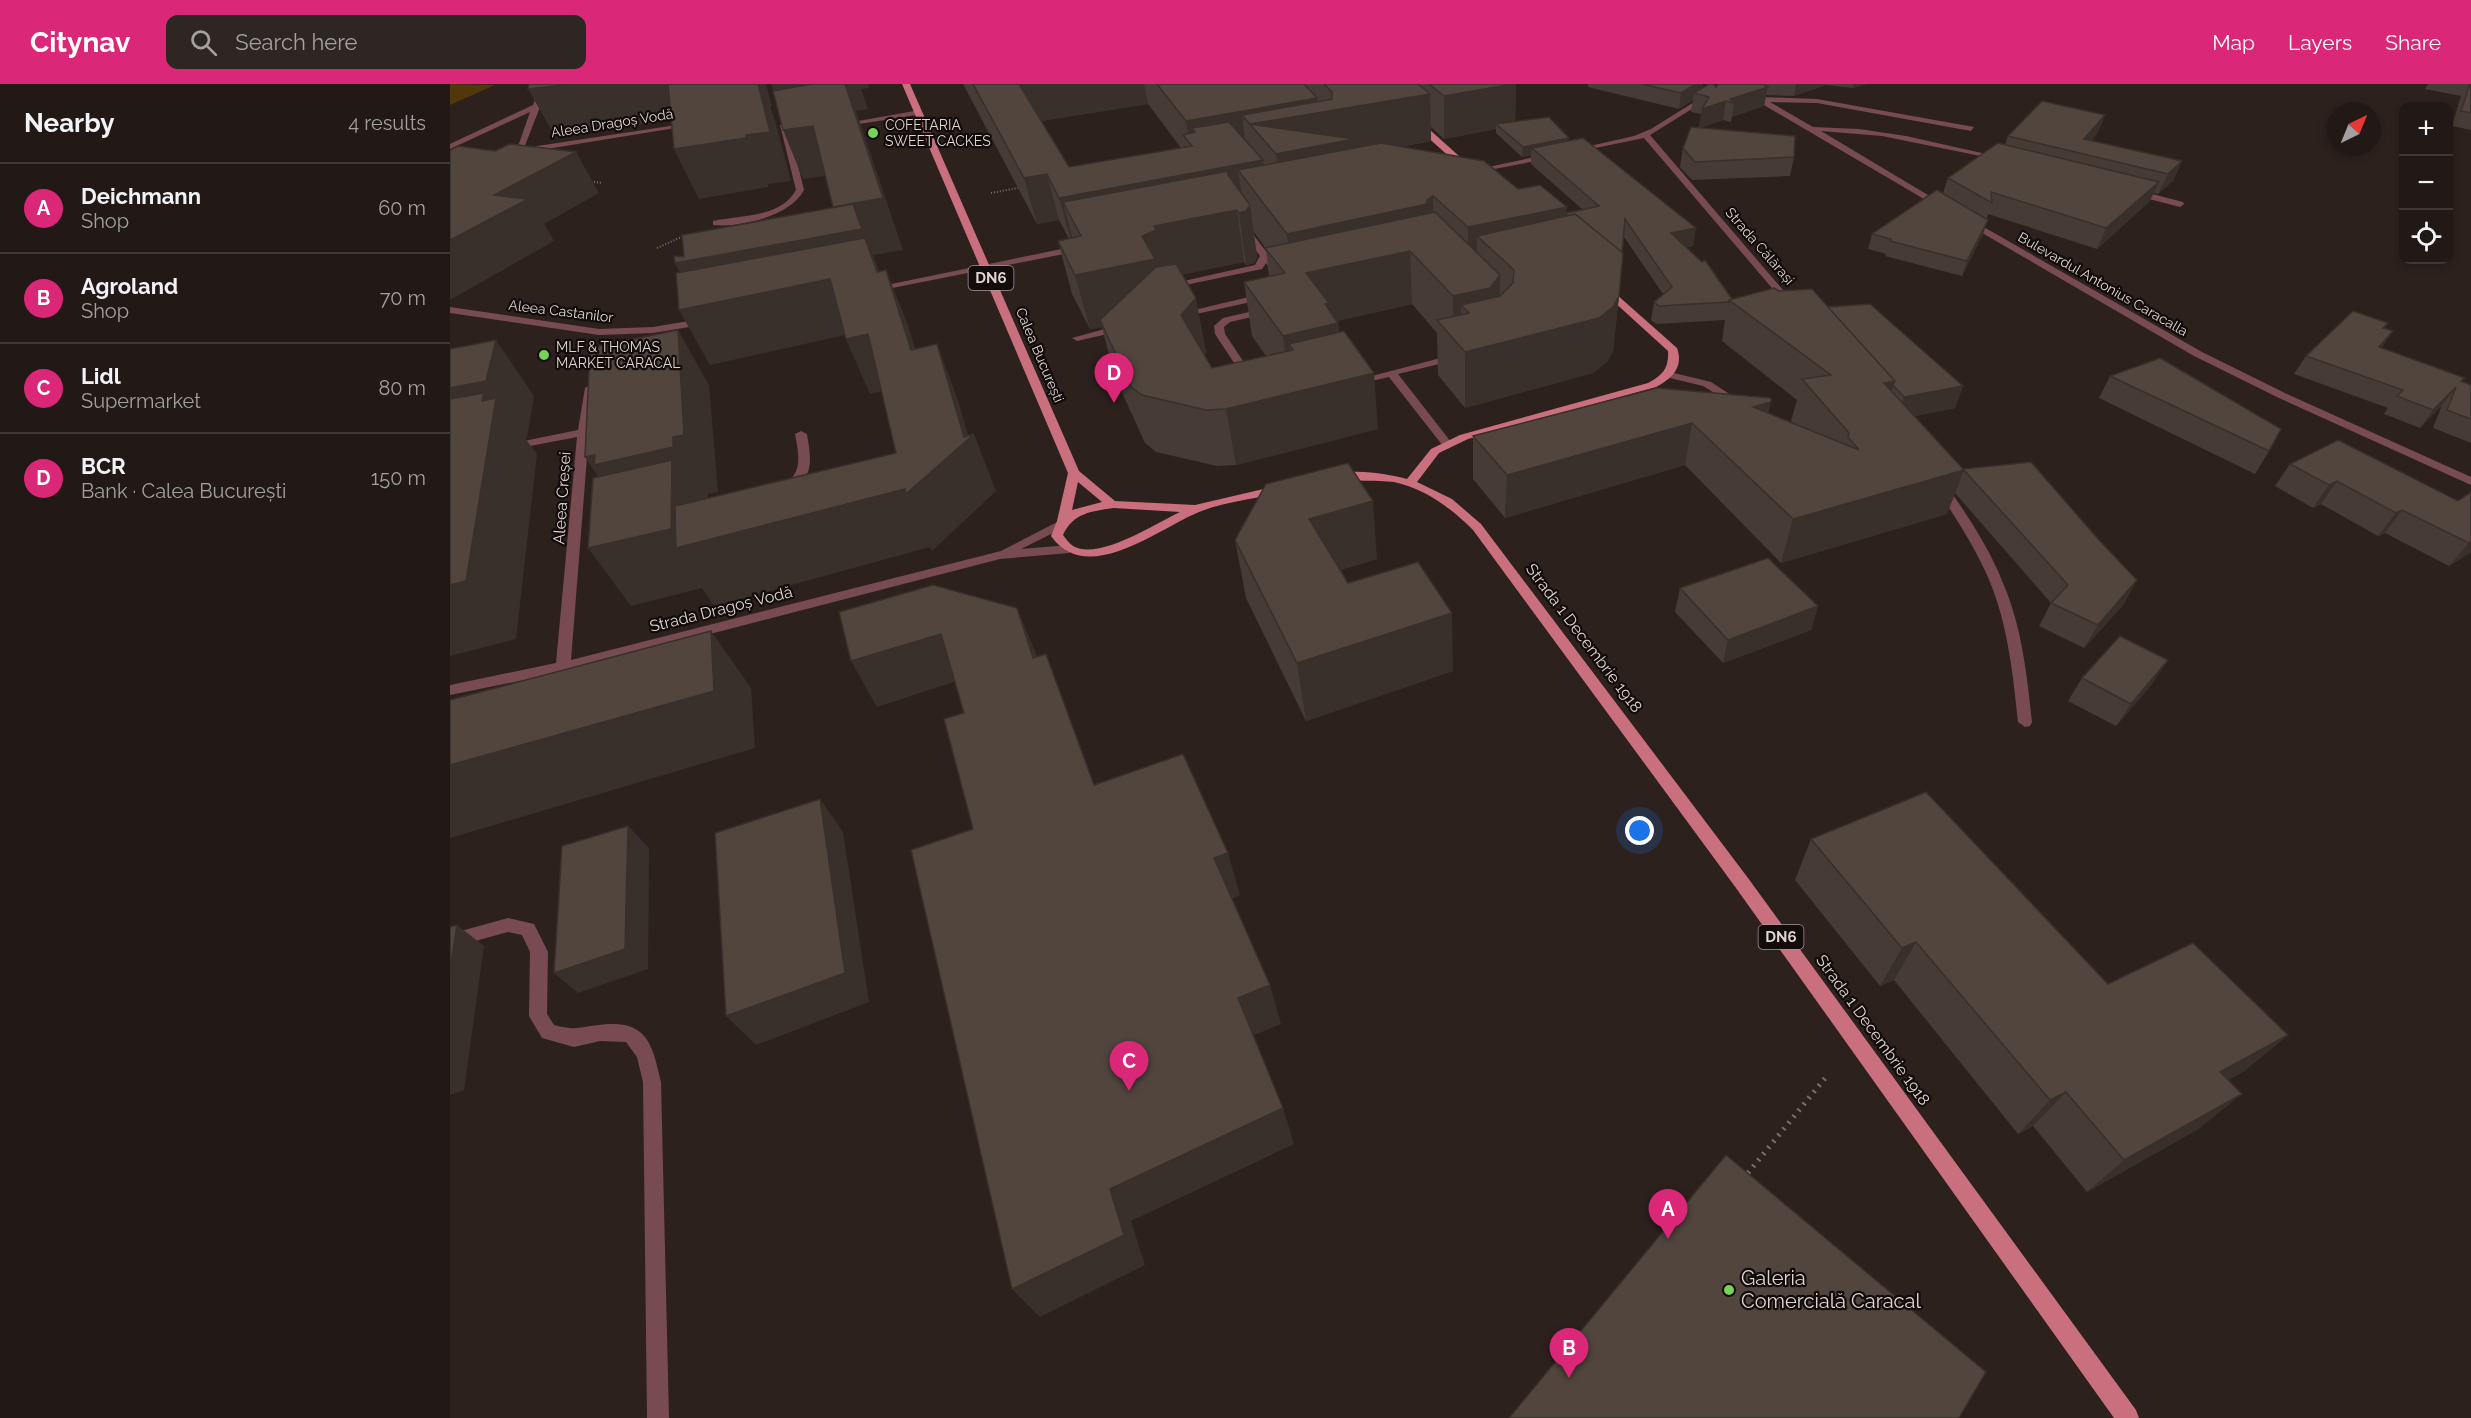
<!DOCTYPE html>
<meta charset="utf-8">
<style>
:root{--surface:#221916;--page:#2e2623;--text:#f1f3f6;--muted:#a2a0a1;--line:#3f3835;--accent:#db2777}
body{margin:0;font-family:Raleway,sans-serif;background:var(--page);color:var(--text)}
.controls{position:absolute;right:18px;top:18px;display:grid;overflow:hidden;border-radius:12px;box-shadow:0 3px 9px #0003}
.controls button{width:54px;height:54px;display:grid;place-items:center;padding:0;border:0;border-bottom:2px solid var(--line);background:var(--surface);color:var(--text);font:30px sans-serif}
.compass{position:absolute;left:1877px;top:18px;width:54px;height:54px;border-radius:50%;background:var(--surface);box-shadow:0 3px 9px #0003;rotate:43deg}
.you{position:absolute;left:1190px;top:747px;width:21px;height:21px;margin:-15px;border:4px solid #fff;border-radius:50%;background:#1a73e8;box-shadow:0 0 0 9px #1a73e833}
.badge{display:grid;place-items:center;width:39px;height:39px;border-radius:50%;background:var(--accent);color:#fff;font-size:20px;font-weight:700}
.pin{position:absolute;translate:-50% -50px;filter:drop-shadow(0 2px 3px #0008)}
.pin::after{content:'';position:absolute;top:32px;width:21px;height:18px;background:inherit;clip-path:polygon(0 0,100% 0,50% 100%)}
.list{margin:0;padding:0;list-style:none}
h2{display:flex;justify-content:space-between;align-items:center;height:78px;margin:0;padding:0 24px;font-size:26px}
h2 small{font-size:20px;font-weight:400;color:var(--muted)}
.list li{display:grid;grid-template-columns:39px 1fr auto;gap:18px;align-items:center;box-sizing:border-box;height:90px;padding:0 24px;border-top:2px solid var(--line)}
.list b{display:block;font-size:22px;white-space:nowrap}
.list p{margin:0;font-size:20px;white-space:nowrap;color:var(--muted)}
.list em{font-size:20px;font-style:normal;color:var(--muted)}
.icon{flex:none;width:33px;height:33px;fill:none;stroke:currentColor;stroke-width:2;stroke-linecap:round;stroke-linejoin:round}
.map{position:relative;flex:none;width:2021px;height:1334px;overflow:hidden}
header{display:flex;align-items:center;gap:36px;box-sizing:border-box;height:84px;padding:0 30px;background:var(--accent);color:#fff}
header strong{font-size:28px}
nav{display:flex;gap:33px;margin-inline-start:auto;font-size:21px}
.search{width:420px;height:54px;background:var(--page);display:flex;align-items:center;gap:15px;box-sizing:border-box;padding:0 21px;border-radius:12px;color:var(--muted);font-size:22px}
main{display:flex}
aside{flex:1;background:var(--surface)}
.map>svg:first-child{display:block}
.green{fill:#52370b}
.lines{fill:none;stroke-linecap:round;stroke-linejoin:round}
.path-far1{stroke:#796e6b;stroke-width:2;stroke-dasharray:1 2;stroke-linecap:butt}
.path{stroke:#796e6b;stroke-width:5;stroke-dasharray:2 6;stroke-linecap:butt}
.minor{fill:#774b51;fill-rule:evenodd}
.major{fill:#c96f7d;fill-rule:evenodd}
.wall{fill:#463b35;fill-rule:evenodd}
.shaded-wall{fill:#39302b}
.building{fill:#51453e;stroke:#39302b;stroke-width:1.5}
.poi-dot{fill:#79d158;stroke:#120c0b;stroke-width:2}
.labels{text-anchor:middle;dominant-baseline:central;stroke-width:4.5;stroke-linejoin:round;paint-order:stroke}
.far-street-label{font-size:14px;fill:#dfd6d4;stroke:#120c0b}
.far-poi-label{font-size:14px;fill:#dfd6d4;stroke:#120c0b;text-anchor:start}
.shield{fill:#120c0b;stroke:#a29998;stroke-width:1.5}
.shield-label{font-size:15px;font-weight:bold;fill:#dfd6d4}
.street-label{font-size:16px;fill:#dfd6d4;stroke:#120c0b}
.near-poi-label{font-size:20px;fill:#dfd6d4;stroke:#120c0b;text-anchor:start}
</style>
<header>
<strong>Citynav</strong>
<div class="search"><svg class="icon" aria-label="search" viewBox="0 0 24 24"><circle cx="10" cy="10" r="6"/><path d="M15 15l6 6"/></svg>Search here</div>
<nav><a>Map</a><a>Layers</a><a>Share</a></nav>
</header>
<main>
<aside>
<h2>Nearby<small>4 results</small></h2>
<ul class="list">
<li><span class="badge">A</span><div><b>Deichmann</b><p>Shop</p></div><em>60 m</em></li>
<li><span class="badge">B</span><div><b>Agroland</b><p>Shop</p></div><em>70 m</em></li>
<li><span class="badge">C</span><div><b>Lidl</b><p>Supermarket</p></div><em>80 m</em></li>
<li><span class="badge">D</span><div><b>BCR</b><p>Bank · Calea București</p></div><em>150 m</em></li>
</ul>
</aside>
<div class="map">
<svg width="2021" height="1334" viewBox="0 0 2021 1334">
<rect width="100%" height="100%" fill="#2d211e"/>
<polygon class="green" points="0,0 45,1 0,21"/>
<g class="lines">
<g class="path-far1">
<polyline points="138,97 152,99"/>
<polyline points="541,109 573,103"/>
<polyline points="207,164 236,151"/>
</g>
<polyline class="path" points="1298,1089 1376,993"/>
<g class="minor">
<polygon points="91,0 99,0 74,64 240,39 244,41 72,69 70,74 64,74 80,28 0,65 0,60 83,21"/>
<polygon points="1273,0 1282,0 1200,51 1345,220 1345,224 1339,224 1194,54 1126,68 1122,66 1184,52 1201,45"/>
<polygon points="1298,6 1312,13 1367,15 1524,43 1521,47 1367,19 1320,18 1363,43 1409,45 1456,52 1554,74 1550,76 1432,52 1371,47 1498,123 1491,125 1295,10"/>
<polygon points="470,26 473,30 390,43 386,41"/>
<path d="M334 39 338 41 354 106C341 132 290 144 263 141V137C290 131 331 134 346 106L330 41Z"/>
<polygon points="1099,70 1103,72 1102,74 1023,89 1019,87"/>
<polygon points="1683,105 1733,118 1734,120 1730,123 1680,110 1680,106"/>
<polygon points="1518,134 1752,268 1837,310 2021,393 2021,401 1829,314 1744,272 1515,139 1515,135"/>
<polygon points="793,140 796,141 834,191 832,193 826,193 816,179 812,185 716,205 716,201 805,181 810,172 789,143"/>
<polygon points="631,161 634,162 634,166 422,208 417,205"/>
<polygon points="816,209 821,212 819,214 728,234 723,231"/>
<polygon points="0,223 149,245 203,243 257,234 262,237 257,240 203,249 149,251 0,229"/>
<polygon points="812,225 817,228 815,230 780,238 774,243 775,250 805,295 800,298 796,297 765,250 764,242 773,234"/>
<polygon points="662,243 667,246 666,248 627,257 622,254"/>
<polygon points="1006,270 1011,273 1010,275 948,290 1001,358 1001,362 993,362 939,293 904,301 899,298"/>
<polygon points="1220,288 1261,298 1298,322 1289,324 1253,302 1216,293 1215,291"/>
<polygon points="140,301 145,304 139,348 121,576 551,467 611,436 617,440 615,443 571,465 619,461 625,465 619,469 550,475 113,588 0,611 0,601 106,579 127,353 59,366 53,363 59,360 128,346 135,304"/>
<path d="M351 347 357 350C360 370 365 389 347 403 342 407 340 408 334 407V401C353 388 349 371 345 350Z"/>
<path d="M1491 398 1495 399C1517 431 1539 463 1553 499 1572 543 1577 591 1582 638L1580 642 1575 643 1568 638C1563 591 1558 542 1540 498 1526 464 1505 433 1485 402Z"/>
<path d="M58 834 84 840 98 868 97 930 104 941C127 947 128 943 149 941 197 935 202 959 211 998L219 1334H197L193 998 187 973 176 958 150 957 124 963 92 954 79 932 80 868 72 851 58 848 0 864V850Z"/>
</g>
<g class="major">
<path d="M452 0H460L629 387 665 417 745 421 830 401 836 405 834 408C806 415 776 417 749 428 708 445 637 503 601 452L607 437 618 389ZM628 398 652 418 622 426ZM664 424 730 428C706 439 649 477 623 462 620 460 616 455 613 451 623 429 642 427 664 424Z"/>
<polygon points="964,37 970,37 1019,81 1019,85 1013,85 964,41"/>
<path d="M1151 202H1157L1227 264C1234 283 1222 295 1206 303L1018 355 989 369 967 398 1002 415 1031 440 1298 794 1686 1326 1689 1334H1664L1286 804 1023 446C1000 423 975 405 944 398 931 396 885 398 880 394 895 382 939 390 957 395L981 365 1010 351 1198 299C1213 291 1219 284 1218 267L1151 206Z"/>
</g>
</g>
<g class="wall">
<path d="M513 0H1066L1065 37 1119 56 1243 162 1236 163 1282 215 1329 207 1378 223 1513 302 1505 324 1465 332 1513 385 1674 520 1634 564 1589 542 1601 519 1505 409 1497 430 1331 479 1235 381 1055 434 1023 395V352L1319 329 1343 340 1341 337 1347 316 1272 257 1275 236 1206 240 1201 236 1204 218 1213 210 1174 153 1169 212 1163 267 1157 278 1143 289 1015 324 988 291 987 249 962 220 887 237 888 239 889 248 928 345 786 381 767 382 706 368 695 359 664 291 652 243 640 245 622 210 608 157 619 155 609 136 587 140ZM698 20 731 64 619 83 591 37ZM981 43 994 55 1046 45V49L1072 73 1081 71V80L1132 125 1117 129 1068 105 951 63 981 57ZM804 148 816 165 819 193 794 198 802 252 816 272 762 284 754 271 756 268 733 190 794 178 796 181 804 179 807 173Z"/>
<polygon points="1138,0 1253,0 1253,4 1266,3 1268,0 1417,0 1403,4 1376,1 1344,12 1316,11 1314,22 1282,33 1281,38 1273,36 1250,44 1344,73 1340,92 1242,96 1230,83 1233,64 1249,43 1251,30 1241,28 1243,16 1229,25 1138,3"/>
<polygon points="1978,0 2021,0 2021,46 2002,42 2011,12 1975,5"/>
<polygon points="1655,31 1647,50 1641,57 1732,77 1723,97 1708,110 1704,109 1699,118 1647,165 1538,130 1533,150 1512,192 1435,172 1436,170 1418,165 1422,150 1493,109 1498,94 1555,61 1558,52"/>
<polygon points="1934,244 1932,264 2021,301 2021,359 1983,344 1992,321 1970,344 1934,330 1938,324 1844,290 1856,272"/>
<polygon points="1660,292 1819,367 1805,390 1649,314"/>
<polygon points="1840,380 2008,417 2021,408 2021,468 1999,482 1935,449 1928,452 1871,420 1863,424 1825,402"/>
<polygon points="785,456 927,475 890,486 898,499 1003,587 856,637 796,514"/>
<polygon points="1230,504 1368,522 1361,546 1273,579 1225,528"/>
<polygon points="1632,594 1703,599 1666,642 1618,617"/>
<polygon points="1361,755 1658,900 1838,951 1794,987 1778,996 1750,1044 1637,1108 1583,1042 1568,1050 1444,896 1430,902 1345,796"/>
</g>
<g class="shaded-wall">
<polygon points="120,0 316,0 322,23 320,23 324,33 341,97 318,100 318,103 249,115 224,65 296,51 314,24 105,52 78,5"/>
<polygon points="321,0 418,0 419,4 411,5 418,25 406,27 453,166 423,171 433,197 404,249 260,281 229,226 248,222 225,179 394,148 406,34 340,44"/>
<polygon points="568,0 694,0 698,20 578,39"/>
<polygon points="1063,0 1066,0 1065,42 1046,40 1046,45 994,55 994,12"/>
<polygon points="1246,0 1253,0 1252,11 1244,9 1243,16 1229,25 1231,9"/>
<polygon points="1346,0 1376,0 1376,1 1344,12"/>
<polygon points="1404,0 1417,0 1403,4"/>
<polygon points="1318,3 1314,22 1282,33 1284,19 1280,15"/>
<polygon points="980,10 981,57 905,71 832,120 826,70 792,31 797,71 745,48 742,44 748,80 742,62 740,59 736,37 867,14 868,29"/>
<polygon points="1276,17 1273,36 1249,44 1252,25"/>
<polygon points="1655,31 1647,50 1631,69 1634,55"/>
<polygon points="363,42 382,91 353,95 333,46"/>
<polygon points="1119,54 1119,64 1082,64 1081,71 1072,73 1073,63"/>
<polygon points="126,68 149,109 94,140 104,157 0,216 0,156 44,111"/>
<polygon points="813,76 819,122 788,86 794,126 787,126 794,178 716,194 650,236 652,243 640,245 625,191 631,152 613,118 624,160 622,160 609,114"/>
<polygon points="1732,77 1723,97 1708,110 1718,90"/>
<polygon points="597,90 609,136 587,140 574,94"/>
<polygon points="1709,98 1699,118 1647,165 1656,144"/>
<polygon points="983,112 984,164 960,167 962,220 881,238 888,239 893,294 843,266 839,260 844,306 840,307 833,252 843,202 837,150 977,116"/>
<polygon points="800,121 807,173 804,179 796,181 789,129"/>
<polygon points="1117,123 1113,175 1027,152 1027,194 1018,196 1018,143"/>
<polygon points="1538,136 1533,150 1512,192 1517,177"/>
<polygon points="1246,144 1243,162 1219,167 1221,149"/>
<polygon points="436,186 457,239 483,321 461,266"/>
<polygon points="1050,191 1049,245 1019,229 1011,221 1011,264 1003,255 1003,212"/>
<polygon points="1169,212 1163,267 1157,278 1143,289 1015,324 1015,268"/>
<polygon points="746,214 756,268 742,286 731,231"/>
<polygon points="228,246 259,301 268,408 258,410 258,420 455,405 487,260 508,316 519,355 524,350 546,407 482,467 480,463 264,522 252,504 181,522 138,464 174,431 135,373 145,371"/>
<polygon points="1943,247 1931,265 1929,263"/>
<polygon points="418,250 441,305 420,310 396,255"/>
<polygon points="46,256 84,312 77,354 75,354 87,370 66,555 0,572 0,304"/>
<polygon points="924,289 928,345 786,381 776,325"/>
<polygon points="1445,297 1431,339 1434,299"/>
<polygon points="1513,302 1505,324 1447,336 1454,313"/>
<polygon points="2006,303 1992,321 1970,344 1983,326"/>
<polygon points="1321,318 1311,361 1303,323"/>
<polygon points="1242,339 1235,381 1055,434 1057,391"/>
<polygon points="1514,386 1497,430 1331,479 1343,435"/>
<polygon points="1887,397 1871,420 1863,424 1879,401"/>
<polygon points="923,417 927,475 866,492 859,435"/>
<polygon points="1952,426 1935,449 1928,452 1946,429"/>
<polygon points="2021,458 2021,468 1999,482 2019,459"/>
<polygon points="1687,496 1674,520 1634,564 1648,541"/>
<polygon points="1368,522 1361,546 1273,579 1278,556"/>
<polygon points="567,524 586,570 601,619 583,574"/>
<polygon points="1002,529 1003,587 856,637 847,579"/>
<polygon points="261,547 301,604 305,664 0,754 0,681"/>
<polygon points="491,550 513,595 427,623 401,577"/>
<polygon points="596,570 613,615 661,745 644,701"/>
<polygon points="1718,576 1703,599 1666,642 1681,620"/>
<polygon points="370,715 393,748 419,918 306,961 276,932"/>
<polygon points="178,742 199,764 198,885 128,909 104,889"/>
<polygon points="778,769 790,811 777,817 764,774"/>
<polygon points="7,841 34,862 14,1006 0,1011 0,886"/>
<polygon points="1466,858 1444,896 1430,902 1452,864"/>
<polygon points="820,901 831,940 800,953 788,914"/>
<polygon points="1838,951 1794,987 1729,1023 1770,988"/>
<polygon points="1616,1008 1583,1042 1568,1050 1600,1016"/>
<polygon points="1792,1010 1750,1044 1637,1108 1674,1076"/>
<polygon points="833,1024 844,1060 681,1137 695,1181 590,1233 562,1205 660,1105"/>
</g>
<g class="building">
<polygon points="79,0 120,0 78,5"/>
<polygon points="218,0 308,0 320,48 296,51 296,54 224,65"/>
<polygon points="362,0 395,0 433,114 383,123 363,42 333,46 323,7"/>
<polygon points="523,0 569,0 619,83 742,62 733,51 745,48 742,44 779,38 813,76 609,114 597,90 574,94"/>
<polygon points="707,0 854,0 867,14 736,37"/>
<polygon points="874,0 968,0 980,10 800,40 904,55 826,70 792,31 882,15 882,8"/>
<polygon points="979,0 1063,0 994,12"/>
<polygon points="1192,0 1246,0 1231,9"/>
<polygon points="1259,0 1263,0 1266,3 1268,0 1313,0 1318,3 1280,15 1284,19 1276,17 1252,25 1259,13 1244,9"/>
<polygon points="2020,0 2021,0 2021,29 2011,27"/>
<polygon points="1592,17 1655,31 1634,55 1732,77 1718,90 1558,52"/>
<polygon points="1099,33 1119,54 1073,63 1046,40"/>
<polygon points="1241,43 1345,52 1344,73 1245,78 1233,64"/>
<polygon points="1133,54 1246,144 1221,149 1252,178 1255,176 1282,215 1279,216 1279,218 1209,222 1204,218 1222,203 1175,135 1172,169 1125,130 1116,132 1117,129 1149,122 1082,64"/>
<polygon points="931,59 1034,77 1068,105 1090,101 1117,123 1018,143 983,112 977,116 977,120 837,150 788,86"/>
<polygon points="1548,59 1709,98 1656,144 1541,108 1542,119 1498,94"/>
<polygon points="60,60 126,68 44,111 78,115 0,156 0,66 8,62 45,67"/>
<polygon points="778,87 778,91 800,121 796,127 789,129 787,126 704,142 706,146 692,152 705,175 625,191 608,157 631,152 613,118"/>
<polygon points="1487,106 1538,136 1517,177 1440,157 1441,155 1422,150"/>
<polygon points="403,120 412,145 225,179 224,172 234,173 232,151"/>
<polygon points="985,128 1050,191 1040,204 1003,212 960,167 856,189 879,219 875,220 888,239 833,252 794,198 835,189 815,164"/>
<polygon points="1125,130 1173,169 1169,212 1163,223 1149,234 1015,268 987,236 1019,229 1011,221 1050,212 1063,199 1064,186 1027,152"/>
<polygon points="415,154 427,188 436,186 461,266 487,260 514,353 524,350 456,410 455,405 226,464 225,422 446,369 418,250 396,255 380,195 229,226 226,189"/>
<polygon points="726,180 746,214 731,231 762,284 843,266 839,260 894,247 924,289 776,325 756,326 692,311 681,303 650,236 706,183"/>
<polygon points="1324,204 1329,207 1362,205 1445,297 1434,299 1514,386 1343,435 1242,339 1057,391 1023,352 1207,304 1321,314 1321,318 1303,323 1409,366 1398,353 1399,349 1352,295 1381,291 1279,216"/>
<polygon points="1420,220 1513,302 1454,313 1443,301 1445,297 1378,223"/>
<polygon points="1903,227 1938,239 1933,244 1943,247 1929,263 2015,294 2011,297 2021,301 2021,335 1997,326 2006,303 1983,326 1947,312 1953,306 1856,272"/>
<polygon points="228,246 234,351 223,353 223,363 144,381 145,371 135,373 140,264"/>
<polygon points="46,256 36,297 0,304 0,265"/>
<polygon points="1710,274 1831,345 1819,367 1660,292"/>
<polygon points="34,309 32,317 46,314 16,497 0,501 0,315"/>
<polygon points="1888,356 2008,417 2021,408 2021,458 2019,459 1952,426 1946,429 1887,397 1879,401 1840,380"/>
<polygon points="222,376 221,445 138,464 143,394"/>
<polygon points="1581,378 1649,456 1687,496 1648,541 1601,519 1618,501 1513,385"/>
<polygon points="898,379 923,417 859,435 898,499 968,478 1002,529 847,579 785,456 816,400"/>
<polygon points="1318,474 1368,522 1278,556 1230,504"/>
<polygon points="483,501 567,524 583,574 596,570 644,701 733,670 778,769 764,774 820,901 788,914 833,1024 660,1105 674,1151 562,1205 461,766 523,745 494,635 514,629 491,550 401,577 389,528"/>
<polygon points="261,547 264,607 0,681 0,616"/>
<polygon points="1670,552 1718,576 1681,620 1632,594"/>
<polygon points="1476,708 1658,900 1743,859 1838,951 1770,988 1792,1010 1674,1076 1616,1008 1600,1016 1466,858 1452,864 1361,755"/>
<polygon points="370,715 395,889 276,932 265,749"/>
<polygon points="178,742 175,865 104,889 112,762"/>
<polygon points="7,841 0,886 0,843"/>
<polygon points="1276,1071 1536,1288 1509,1334 1059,1334"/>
</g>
<g class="poi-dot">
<circle cx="423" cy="49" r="6"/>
<circle cx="94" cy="271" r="6"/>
<circle cx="1279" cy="1206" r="6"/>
</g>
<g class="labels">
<g class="far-street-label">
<text transform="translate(162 39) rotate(-9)">Aleea Dragoș Vodă</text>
<text transform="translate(1310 162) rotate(49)">Strada Călărași</text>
<text transform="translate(1653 200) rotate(30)">Bulevardul Antonius Caracalla</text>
<text transform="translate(111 227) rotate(7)">Aleea Castanilor</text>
<text transform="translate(590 271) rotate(67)">Calea București</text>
</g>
<g class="far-poi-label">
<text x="435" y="41">COFETARIA<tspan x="435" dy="16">SWEET CACKES</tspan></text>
<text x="106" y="263">MLF &amp; THOMAS<tspan x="106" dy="16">MARKET CARACAL</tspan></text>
</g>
<g class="shield">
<rect x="518.5" y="182" width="45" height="24" rx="4.5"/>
<rect x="1308.5" y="841" width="45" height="24" rx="4.5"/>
</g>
<g class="shield-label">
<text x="541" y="194">DN6</text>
<text x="1331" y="853">DN6</text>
</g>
<g class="street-label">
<text transform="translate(112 414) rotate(-86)">Aleea Creșei</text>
<text transform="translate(271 525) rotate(-14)">Strada Dragoș Vodă</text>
<text transform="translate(1134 554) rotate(53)">Strada 1 Decembrie 1918</text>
<text transform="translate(1423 946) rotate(54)">Strada 1 Decembrie 1918</text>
</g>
<g class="near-poi-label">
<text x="1291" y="1194">Galeria<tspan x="1291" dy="23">Comercială Caracal</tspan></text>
</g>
</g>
</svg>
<div class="controls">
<button>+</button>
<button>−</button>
<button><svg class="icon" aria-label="locate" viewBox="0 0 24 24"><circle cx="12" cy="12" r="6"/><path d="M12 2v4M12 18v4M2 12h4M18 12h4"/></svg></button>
</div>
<svg class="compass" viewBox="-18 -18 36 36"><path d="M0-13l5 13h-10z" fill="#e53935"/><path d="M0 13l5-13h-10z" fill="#a2a0a1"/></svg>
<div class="you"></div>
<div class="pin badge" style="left:1218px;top:1155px">A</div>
<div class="pin badge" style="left:1119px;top:1294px">B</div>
<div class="pin badge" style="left:679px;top:1007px">C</div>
<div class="pin badge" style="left:664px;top:319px">D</div>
</div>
</main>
